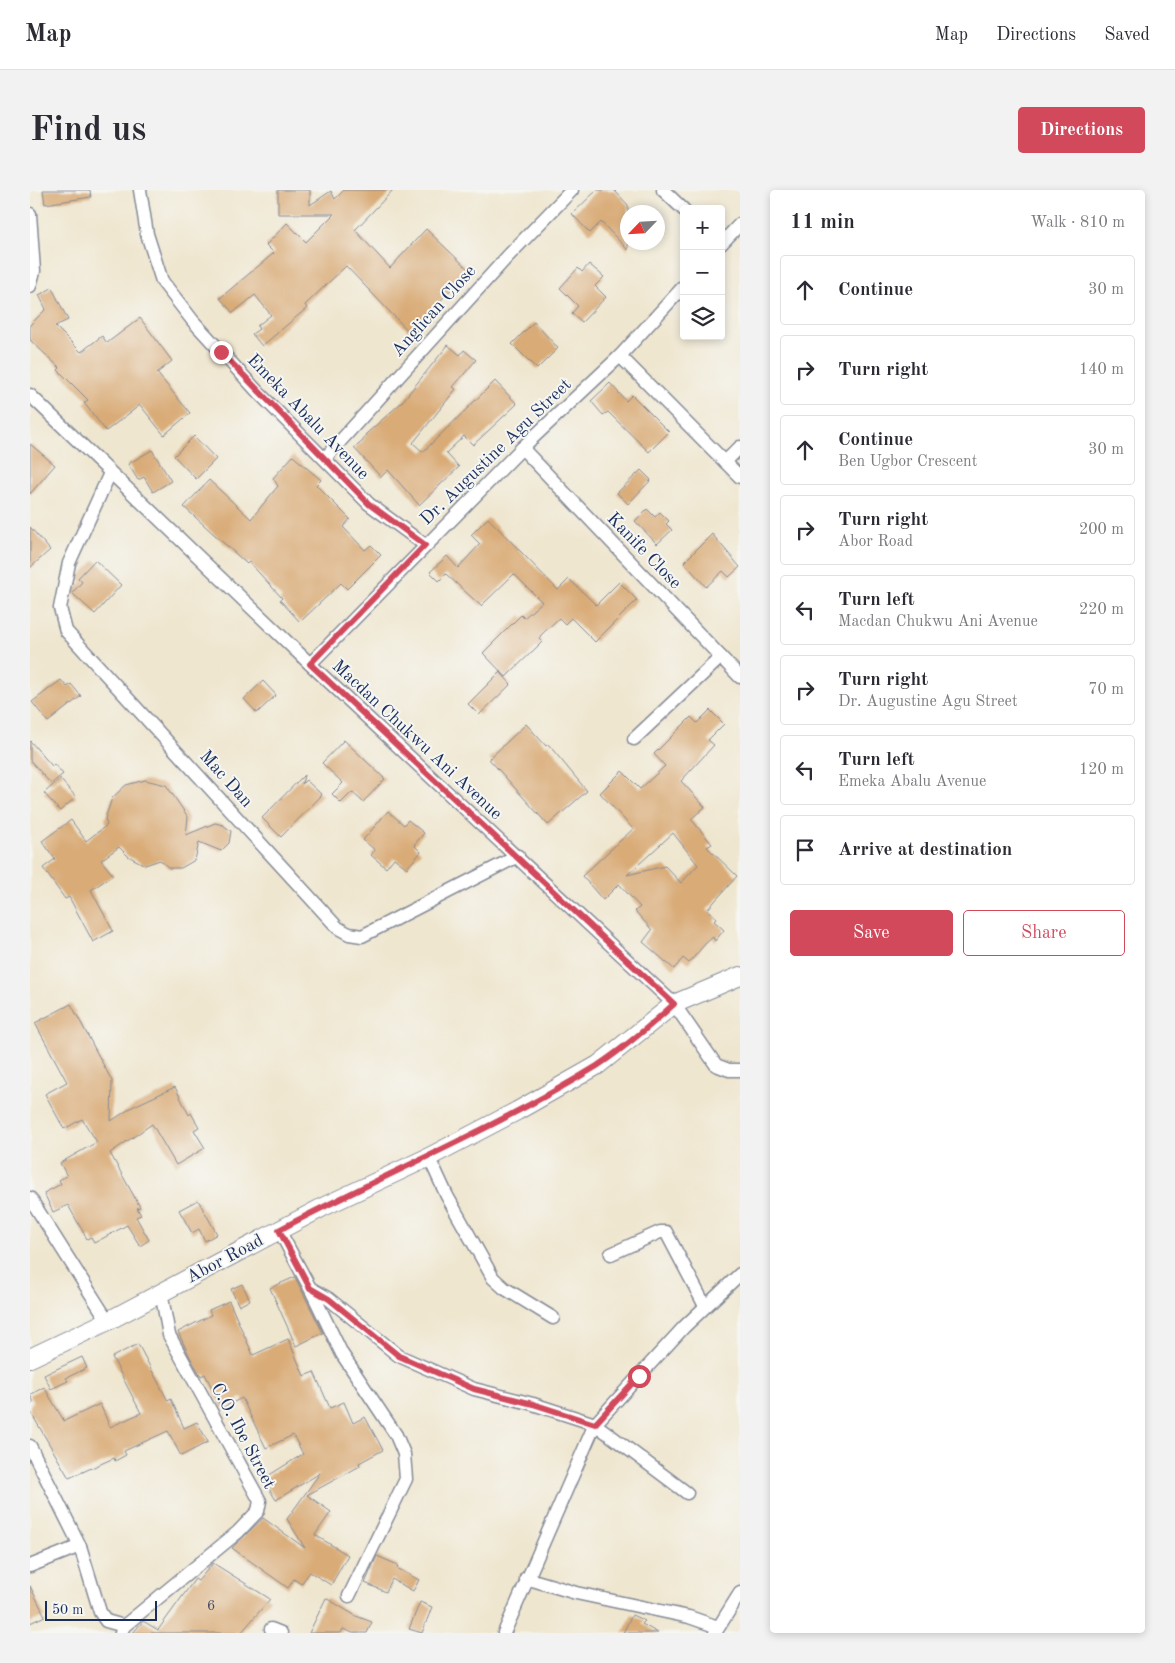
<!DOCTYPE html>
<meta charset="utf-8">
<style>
:root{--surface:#fff;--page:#f2f2f3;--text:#2b2b33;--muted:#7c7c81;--line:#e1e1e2;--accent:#d1495b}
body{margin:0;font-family:"Old Standard TT",serif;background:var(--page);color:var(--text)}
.controls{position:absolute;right:15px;top:15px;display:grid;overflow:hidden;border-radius:5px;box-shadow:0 2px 8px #0003}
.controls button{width:45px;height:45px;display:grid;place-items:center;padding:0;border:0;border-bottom:1px solid var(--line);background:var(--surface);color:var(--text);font:25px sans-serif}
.compass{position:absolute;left:590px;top:15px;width:45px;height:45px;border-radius:50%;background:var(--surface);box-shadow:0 2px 8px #0003;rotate:245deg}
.scale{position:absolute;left:15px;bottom:12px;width:112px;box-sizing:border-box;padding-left:5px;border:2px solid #1b2f5e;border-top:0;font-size:14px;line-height:18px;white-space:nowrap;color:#1b2f5e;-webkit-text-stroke:4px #f6f6f2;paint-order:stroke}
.stop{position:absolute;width:15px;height:15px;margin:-11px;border:4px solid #d1495b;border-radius:50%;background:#fff}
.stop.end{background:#d1495b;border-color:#fff;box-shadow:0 1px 5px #0008}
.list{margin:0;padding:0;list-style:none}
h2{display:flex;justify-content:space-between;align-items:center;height:65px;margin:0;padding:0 20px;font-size:21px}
h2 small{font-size:16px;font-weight:400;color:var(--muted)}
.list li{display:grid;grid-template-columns:32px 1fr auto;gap:15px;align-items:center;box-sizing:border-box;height:70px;margin:0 10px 10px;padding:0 10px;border:1px solid var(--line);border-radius:5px}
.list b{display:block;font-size:19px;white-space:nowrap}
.list p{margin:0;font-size:16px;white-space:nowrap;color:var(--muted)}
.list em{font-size:16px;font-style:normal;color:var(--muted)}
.actions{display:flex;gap:10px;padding:15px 20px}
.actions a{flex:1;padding:11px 0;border:1px solid var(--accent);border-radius:5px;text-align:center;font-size:18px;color:var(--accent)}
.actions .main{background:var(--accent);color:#fff}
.icon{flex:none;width:28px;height:28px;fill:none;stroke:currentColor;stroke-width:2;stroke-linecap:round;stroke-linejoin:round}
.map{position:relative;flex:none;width:710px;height:1443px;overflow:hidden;border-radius:5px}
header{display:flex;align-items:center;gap:30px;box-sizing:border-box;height:70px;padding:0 25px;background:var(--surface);border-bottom:1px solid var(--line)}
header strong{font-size:24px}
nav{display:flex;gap:28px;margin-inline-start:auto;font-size:18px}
.intro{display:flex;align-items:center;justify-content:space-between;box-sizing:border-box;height:120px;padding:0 30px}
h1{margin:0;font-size:35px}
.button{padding:12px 22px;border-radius:5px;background:var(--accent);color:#fff;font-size:18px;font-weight:700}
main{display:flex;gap:30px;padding:0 30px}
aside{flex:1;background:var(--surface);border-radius:5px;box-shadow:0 2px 8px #0003}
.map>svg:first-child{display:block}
.building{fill:#d9ab77;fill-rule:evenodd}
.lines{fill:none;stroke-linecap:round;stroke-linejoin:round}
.street-casing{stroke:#858a96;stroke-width:15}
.secondary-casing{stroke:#858a96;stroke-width:20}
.street{stroke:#fff;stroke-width:12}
.secondary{stroke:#fff;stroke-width:18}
.route{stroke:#d1495b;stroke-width:6}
.labels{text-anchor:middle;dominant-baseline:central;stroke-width:4;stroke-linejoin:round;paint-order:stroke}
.number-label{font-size:15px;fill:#4a4e64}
.street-label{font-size:18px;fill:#1b2f5e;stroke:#f6f6f2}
</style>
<header>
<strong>Map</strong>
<nav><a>Map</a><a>Directions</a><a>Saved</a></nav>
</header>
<div class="intro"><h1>Find us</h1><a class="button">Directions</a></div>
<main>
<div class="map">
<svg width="710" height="1443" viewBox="0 0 710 1443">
<rect width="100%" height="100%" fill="#f6f6f2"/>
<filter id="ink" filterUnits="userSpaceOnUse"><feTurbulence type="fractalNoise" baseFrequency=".02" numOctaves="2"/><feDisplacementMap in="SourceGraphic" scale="10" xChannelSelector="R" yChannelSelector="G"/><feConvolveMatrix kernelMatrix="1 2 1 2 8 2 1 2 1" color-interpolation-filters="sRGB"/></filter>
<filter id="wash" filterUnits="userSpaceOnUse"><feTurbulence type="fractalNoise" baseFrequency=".0096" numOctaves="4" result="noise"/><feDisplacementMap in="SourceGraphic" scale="20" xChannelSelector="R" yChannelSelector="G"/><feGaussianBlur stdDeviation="1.12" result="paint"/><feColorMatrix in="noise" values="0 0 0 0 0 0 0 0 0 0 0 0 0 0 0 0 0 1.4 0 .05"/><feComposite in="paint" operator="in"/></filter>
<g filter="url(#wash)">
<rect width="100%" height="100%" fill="#efe6cf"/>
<g id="blocks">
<g class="building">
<polygon points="13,0 60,0 61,7 15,14"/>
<polygon points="248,0 280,0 280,15 301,1 305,9 314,0 363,0 325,40 360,78 396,39 439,80 399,123 402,127 382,145 316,76 275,115 277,118 232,156 222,144 229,139 227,136 241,125 225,105 203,123 190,108 244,63 236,55 257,33 276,52 304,24 248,24"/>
<polygon points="567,0 584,0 598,15 598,60 571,32 560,43 542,24"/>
<polygon points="559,74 574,87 565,96 576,107 552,132 542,123 548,116 530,98 548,78 552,82"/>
<polygon points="22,98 38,130 25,136 51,162 72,146 77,153 110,128 142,171 127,183 160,223 134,245 110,215 76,241 54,213 58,210 28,180 30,178 0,150 0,135 16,119 9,105"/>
<polygon points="504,132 528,158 507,179 482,154"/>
<polygon points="418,155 430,165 434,160 446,170 423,197 426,199 383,253 393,262 465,191 487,214 443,255 434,246 416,263 429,277 389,315 358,280 351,287 324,258 332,252 336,244 371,213"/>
<polygon points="580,193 596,211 602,205 639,242 619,262 578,222 573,225 561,211"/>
<polygon points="164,246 186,269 166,289 144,266"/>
<polygon points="0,254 25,275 0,304"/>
<polygon points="122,260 141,291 123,302 114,287 108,290 98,274"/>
<polygon points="263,266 291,290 286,295 320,329 313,337 335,360 341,355 351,365 317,399 311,393 270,432 250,410 252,408 219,372 217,374 154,317 179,290 221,329 248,296 243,288"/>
<polygon points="611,280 621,290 598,314 587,303"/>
<polygon points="617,319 625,327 630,322 639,331 636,334 642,340 627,354 605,331"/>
<polygon points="458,328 528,400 539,389 566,415 589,392 607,410 565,452 541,428 535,434 529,428 511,445 509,449 512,452 476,487 453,463 491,425 494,428 512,412 484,384 451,416 416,384 409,391 400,382 417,366 428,378 450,354 441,345"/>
<polygon points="0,337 20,360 0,378"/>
<polygon points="682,344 710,377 699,387 693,381 676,397 654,372"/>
<polygon points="65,370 91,395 65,424 42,403 52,392 48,388"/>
<polygon points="470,482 481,494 449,525 438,514"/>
<polygon points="31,490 37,497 41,494 51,506 18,532 2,512"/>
<polygon points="233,491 246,505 227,523 214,509"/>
<path d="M680 520 694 534 678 550 684 555 651 591 675 617 661 629 682 654 677 657 707 686 677 720 687 728 684 731 694 740 685 751 683 747 675 754 659 773 653 768 644 779 613 752 622 740 605 721 610 717 589 694 573 710 552 686 603 639 570 603 592 581 610 599 635 576 624 564 661 527 667 533ZM643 643 668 675 651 693 635 676 597 685Z"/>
<polygon points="496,534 516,556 518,554 557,601 518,635 459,569"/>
<polygon points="314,550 355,589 333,612 322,602 311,613 302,604 313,593 292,573"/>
<polygon points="0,551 22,576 24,574 33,584 21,594 0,570"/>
<polygon points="274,585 272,594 276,590 292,605 251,647 232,628"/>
<polygon points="30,589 46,607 30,621 14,603"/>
<polygon points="115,590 136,595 158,627 156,645 185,633 193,635 201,641 199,653 191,661 169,652 165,670 151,678 139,678 130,670 115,675 98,666 89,657 71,670 83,685 61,700 83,741 63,752 39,707 35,709 13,678 25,669 12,651 41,630 56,651 77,635 75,629 82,608 96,595"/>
<polygon points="358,621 374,635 378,630 394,643 384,655 391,662 377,678 364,668 356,678 341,665 345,660 333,650"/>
<polygon points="41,814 82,891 81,931 104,916 145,897 159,925 161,923 169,937 164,940 175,958 146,975 122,934 80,963 110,1017 107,1018 111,1025 106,1027 119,1050 110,1056 97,1035 68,1051 64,1053 61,1047 57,1049 38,1015 23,1022 14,1003 31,994 29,990 37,986 30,973 67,952 52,929 34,939 15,904 37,892 5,833"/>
<polygon points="168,1010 187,1044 175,1051 169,1039 162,1043 149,1020"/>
<polygon points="265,1087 293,1143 266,1156 240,1098"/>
<polygon points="212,1094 220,1110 209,1116 201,1099"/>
<polygon points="199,1111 223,1165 258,1149 274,1186 284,1182 300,1218 314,1212 323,1233 335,1227 353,1260 329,1273 330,1276 277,1305 301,1322 285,1345 318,1365 301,1395 280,1382 271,1394 264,1389 258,1398 202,1358 233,1328 275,1358 257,1329 290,1283 246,1310 233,1289 273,1264 263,1245 236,1258 212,1208 192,1218 175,1184 171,1186 160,1167 148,1142 181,1125 179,1120"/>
<polygon points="108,1154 138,1211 141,1209 154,1238 167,1232 178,1252 151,1266 138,1241 94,1261 96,1265 85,1271 84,1268 39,1288 0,1221 0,1215 4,1212 0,1205 14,1197 34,1231 70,1214 80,1237 111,1223 82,1167"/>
<polygon points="52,1167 57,1178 36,1188 38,1191 21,1199 14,1185"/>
<polygon points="347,1366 368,1375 367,1378 389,1390 383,1401 362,1389 356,1402 335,1393"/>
<polygon points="183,1373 240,1409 211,1443 103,1443 113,1431 128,1440 165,1389 168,1391"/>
<polygon points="0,1396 15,1426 0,1433"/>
<polygon points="296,1408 326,1426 342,1432 337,1443 323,1443 313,1439 311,1443 279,1443"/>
<polygon points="390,1412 402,1417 392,1443 379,1439"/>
<polygon points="602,1425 615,1431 612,1434 628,1443 593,1443"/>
</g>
</g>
</g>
<g filter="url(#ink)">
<use href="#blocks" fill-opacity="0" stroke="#858a96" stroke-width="1"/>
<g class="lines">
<defs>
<g id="street">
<polyline points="110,0 117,44 132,91 163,131 228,202 339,314 395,355"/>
<polyline points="633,0 654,20"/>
<polyline points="0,24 4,81 0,96"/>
<polyline points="691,54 710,34"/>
<polyline points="590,166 710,287"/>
<polyline points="0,205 280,474 644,814 686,875 699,880 710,880"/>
<polyline points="492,258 710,487"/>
<polyline points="295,268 478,66 542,0"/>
<polyline points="695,272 710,257"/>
<polyline points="80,283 39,373 30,418 36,441 308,738 319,744 332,746 488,666"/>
<polyline points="280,474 492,258 590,166 654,96"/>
<polyline points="604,549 691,467"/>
<polyline points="399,967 417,1006 463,1088 474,1098 523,1128"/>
<polyline points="0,1008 78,1131"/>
<polyline points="249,1040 280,1098 312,1164 366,1245 374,1264 376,1289 319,1406"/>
<polyline points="581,1064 630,1042 636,1042 675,1116"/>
<polyline points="280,1098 299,1109 369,1166 444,1199 503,1214 565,1234 657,1303"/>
<polyline points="0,1256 50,1356"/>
<polyline points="0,1376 50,1356 70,1422 76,1431 94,1436"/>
<polyline points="496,1388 546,1403 659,1427 688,1437"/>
<polyline points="241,1439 251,1443"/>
<polyline points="91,1443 94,1436 208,1342 228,1321 230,1311 139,1145 131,1102"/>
<polyline points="474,1443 565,1234 654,1137 710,1084"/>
<polyline points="685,1443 710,1403"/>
</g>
<polyline id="secondary" points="0,1168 78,1131 295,1016 399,967 487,921 568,875 644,814 710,786"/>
</defs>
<use href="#street" class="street-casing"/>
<use href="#secondary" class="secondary-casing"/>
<use href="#street" class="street"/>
<use href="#secondary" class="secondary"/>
</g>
</g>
<g class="lines" filter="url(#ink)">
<path class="route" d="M191 162 339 314 395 355 280 474 644 814C620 836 594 858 567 876 465 939 354 984 249 1040L280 1098 299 1109 369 1166 444 1199 503 1214 565 1234 609 1186"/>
</g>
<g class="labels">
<g class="number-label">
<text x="181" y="1416">6</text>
</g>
<g class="street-label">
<text transform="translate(404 121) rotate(-48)">Anglican Close</text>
<text transform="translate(278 227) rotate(46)">Emeka Abalu Avenue</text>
<text transform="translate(466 262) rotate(-44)">Dr. Augustine Agu Street</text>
<text transform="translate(614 361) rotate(46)">Kanife Close</text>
<text transform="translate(387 550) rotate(43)">Macdan Chukwu Ani Avenue</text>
<text transform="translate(196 589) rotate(48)">Mac Dan</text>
<text transform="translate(195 1069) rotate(-28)">Abor Road</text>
<text transform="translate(213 1246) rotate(62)">C.O. Ibe Street</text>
</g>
</g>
</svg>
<div class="controls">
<button>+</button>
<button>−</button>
<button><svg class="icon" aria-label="layers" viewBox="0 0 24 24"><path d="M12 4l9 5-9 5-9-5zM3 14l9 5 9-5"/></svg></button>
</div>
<svg class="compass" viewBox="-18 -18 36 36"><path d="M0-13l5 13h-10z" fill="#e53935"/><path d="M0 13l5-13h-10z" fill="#7c7c81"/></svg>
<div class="scale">50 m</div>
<div class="stop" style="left:609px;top:1186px"></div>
<div class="stop end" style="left:191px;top:162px"></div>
</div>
<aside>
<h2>11 min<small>Walk · 810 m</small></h2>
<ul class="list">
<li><svg class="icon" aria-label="ahead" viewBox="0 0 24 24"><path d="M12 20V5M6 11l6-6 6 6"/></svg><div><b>Continue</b></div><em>30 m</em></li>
<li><svg class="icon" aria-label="right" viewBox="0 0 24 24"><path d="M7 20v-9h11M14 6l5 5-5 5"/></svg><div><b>Turn right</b></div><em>140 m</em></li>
<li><svg class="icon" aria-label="ahead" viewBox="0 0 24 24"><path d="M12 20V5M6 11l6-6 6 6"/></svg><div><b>Continue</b><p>Ben Ugbor Crescent</p></div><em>30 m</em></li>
<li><svg class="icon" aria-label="right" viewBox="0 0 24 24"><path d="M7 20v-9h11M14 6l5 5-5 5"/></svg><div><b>Turn right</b><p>Abor Road</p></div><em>200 m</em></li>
<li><svg class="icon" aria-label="left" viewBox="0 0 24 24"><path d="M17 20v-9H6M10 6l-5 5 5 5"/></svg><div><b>Turn left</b><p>Macdan Chukwu Ani Avenue</p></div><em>220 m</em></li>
<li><svg class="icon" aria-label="right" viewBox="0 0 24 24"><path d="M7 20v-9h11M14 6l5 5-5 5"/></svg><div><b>Turn right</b><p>Dr. Augustine Agu Street</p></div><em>70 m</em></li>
<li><svg class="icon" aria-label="left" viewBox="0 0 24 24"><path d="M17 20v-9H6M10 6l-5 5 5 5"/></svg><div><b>Turn left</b><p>Emeka Abalu Avenue</p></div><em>120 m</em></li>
<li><svg class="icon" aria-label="arrive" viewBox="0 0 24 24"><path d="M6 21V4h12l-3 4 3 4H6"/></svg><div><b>Arrive at destination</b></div></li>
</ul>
<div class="actions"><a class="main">Save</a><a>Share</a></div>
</aside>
</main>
